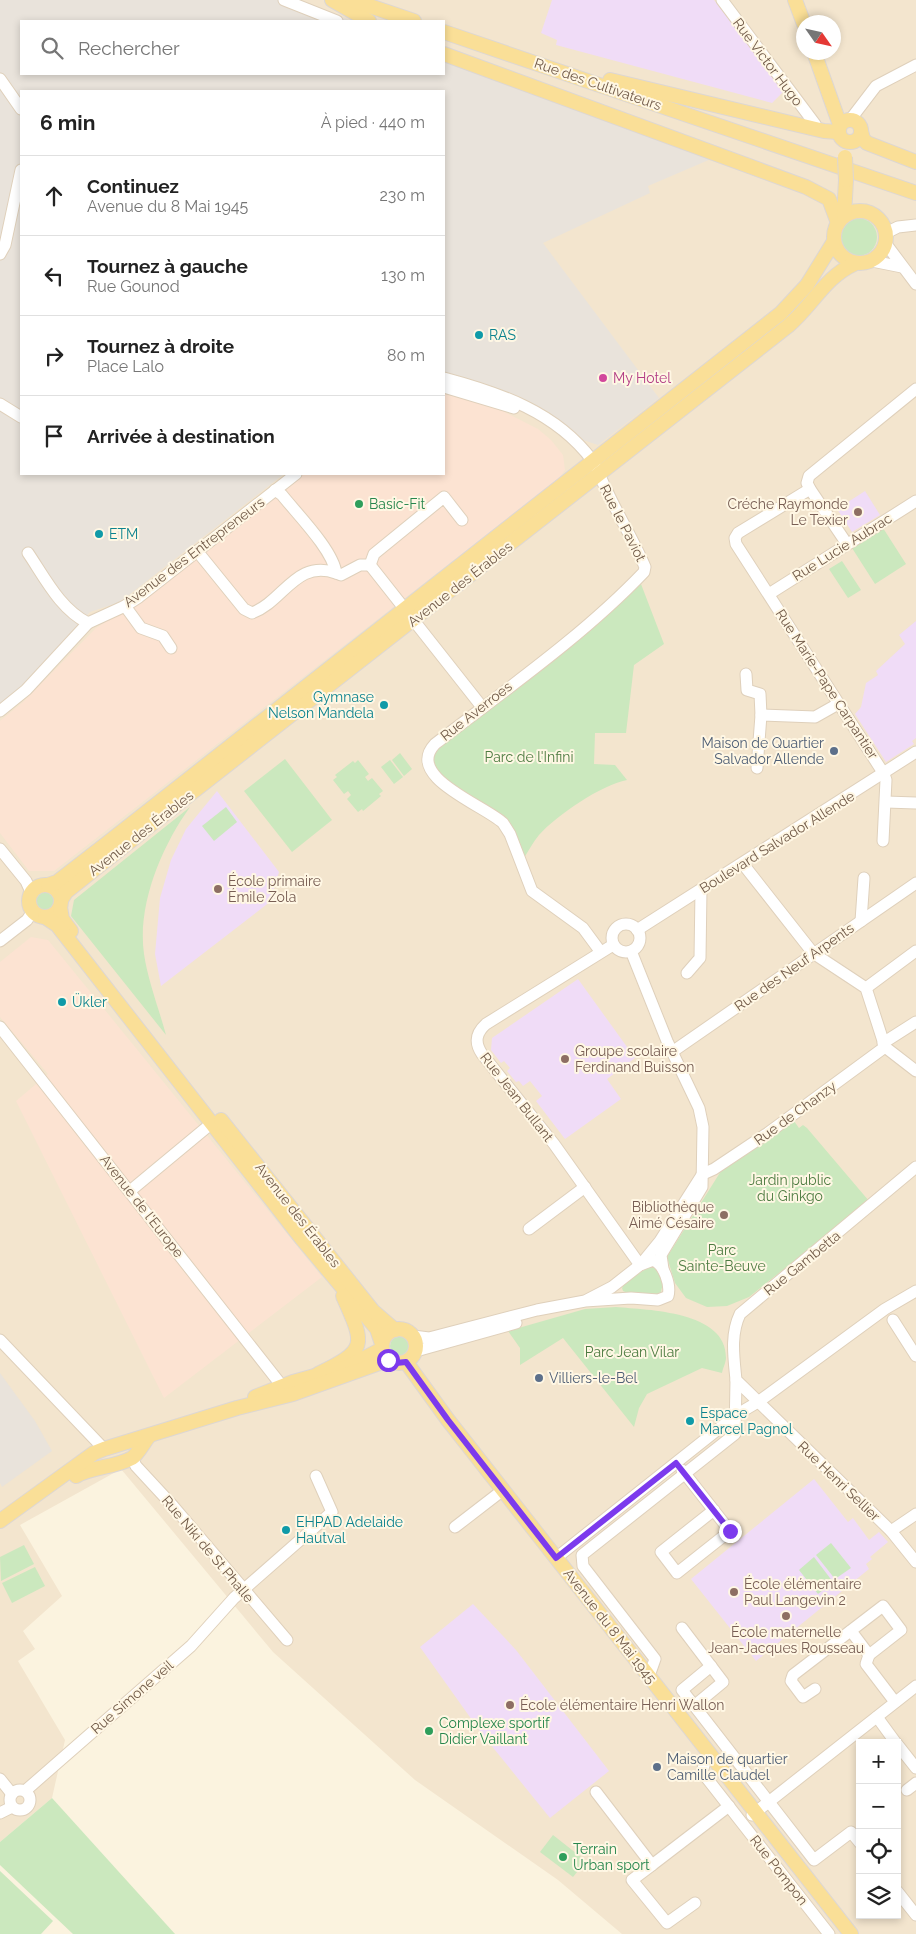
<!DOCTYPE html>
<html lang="fr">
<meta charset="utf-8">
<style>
:root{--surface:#fff;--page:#f6f6f6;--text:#222;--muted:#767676;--line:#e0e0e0}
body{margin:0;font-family:Raleway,sans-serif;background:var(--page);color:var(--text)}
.controls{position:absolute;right:15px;bottom:15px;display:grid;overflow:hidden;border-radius:0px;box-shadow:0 2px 8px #0003}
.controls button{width:45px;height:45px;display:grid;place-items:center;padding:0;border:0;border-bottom:1px solid var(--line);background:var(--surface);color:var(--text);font:25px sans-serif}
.compass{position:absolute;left:796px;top:15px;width:45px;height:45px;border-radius:50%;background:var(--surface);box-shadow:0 2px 8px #0003;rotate:124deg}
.stop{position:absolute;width:15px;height:15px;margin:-11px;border:4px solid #7c3aed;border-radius:50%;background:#fff}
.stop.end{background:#7c3aed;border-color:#fff;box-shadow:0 1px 5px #0008}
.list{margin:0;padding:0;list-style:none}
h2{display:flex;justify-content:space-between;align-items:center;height:65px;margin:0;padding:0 20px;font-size:21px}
h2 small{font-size:16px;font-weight:400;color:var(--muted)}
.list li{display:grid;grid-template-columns:32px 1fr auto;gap:15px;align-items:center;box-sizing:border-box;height:80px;padding:0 20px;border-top:1px solid var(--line)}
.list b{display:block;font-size:19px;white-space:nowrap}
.list p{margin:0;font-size:16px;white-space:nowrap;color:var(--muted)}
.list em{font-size:16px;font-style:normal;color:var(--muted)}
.icon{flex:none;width:28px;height:28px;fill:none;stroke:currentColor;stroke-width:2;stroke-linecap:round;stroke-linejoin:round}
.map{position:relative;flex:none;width:916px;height:1934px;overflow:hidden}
.search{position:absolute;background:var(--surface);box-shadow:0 2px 8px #0003;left:20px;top:20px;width:425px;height:55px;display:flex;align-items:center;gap:12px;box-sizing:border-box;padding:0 18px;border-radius:0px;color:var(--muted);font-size:19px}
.panel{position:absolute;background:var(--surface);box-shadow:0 2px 8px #0003;left:20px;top:90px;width:425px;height:385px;border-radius:0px}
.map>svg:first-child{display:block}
.residential{fill:#f3e5ce;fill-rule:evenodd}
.commercial{fill:#fce3d2}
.industrial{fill:#e9e3db}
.education{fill:#f0dcf7}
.green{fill:#cbe8be}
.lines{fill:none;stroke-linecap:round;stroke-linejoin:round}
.minor-casing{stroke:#dfd0bb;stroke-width:13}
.major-casing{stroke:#ddd7d3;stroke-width:16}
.minor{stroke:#fff;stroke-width:11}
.major{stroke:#fadf97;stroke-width:14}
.major-bridge-casing{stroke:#ddd7d3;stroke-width:16;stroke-linecap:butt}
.major-bridge{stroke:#fadf97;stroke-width:14}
.route{stroke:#7c3aed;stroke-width:6}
.culture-dot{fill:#0f9aa8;stroke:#fff7e4;stroke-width:2}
.hotel-dot{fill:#d1479c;stroke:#fff7e4;stroke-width:2}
.leisure-dot{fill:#2e9e5b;stroke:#fff7e4;stroke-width:2}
.education-dot{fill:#8d6e63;stroke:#fff7e4;stroke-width:2}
.service-dot{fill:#5c6f8a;stroke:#fff7e4;stroke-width:2}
.labels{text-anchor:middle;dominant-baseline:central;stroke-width:4;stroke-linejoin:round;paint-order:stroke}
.street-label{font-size:14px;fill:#715a48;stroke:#fff7e4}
.culture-label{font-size:14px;fill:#0d838f;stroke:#fff7e4;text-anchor:start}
.hotel-label{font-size:14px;fill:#b23c85;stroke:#fff7e4;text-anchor:start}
.leisure-label{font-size:14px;fill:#27864d;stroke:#fff7e4;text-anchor:start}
.education-label{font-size:14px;fill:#785e54;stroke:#fff7e4;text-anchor:start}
.service-label{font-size:14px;fill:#4e5e75;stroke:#fff7e4;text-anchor:start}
.park-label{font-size:14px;fill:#4e7c42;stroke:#fff7e4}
</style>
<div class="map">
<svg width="916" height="1934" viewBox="0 0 916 1934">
<rect width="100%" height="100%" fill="#fbf3df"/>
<path class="residential" d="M0 0H916V1934H622L558 1880 415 1780 273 1652 121 1469 20 1525 62 1596 23 1631 35 1649 18 1661 65 1740 52 1798 0 1842ZM21 21H444V74H21ZM804 22H834V52H804ZM21 91H444V474H21ZM860 1743H897V1915H860Z"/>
<g class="commercial">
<polygon points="444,394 491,405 538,429 551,440 563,455 565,470 559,478 54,871 29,871 0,833 0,721 23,702 96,628 145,597 302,474 444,474"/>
<polygon points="31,937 48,940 322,1277 164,1398 16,1101 48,1074 0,1017 0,962"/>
</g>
<g class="industrial">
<polygon points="0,0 297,0 352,21 21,21 21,74 444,74 444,57 711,159 648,186 650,193 543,243 659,398 598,445 577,438 550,413 518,396 444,375 444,91 21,91 21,474 284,474 120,602 90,612 21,688 0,704"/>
<polygon points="0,1373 35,1421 52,1451 2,1487 0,1483"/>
</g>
<g class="education">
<polygon points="552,0 714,0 785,90 772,103 556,45 557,40 541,33"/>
<polygon points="865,491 880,515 852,532 837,509"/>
<polygon points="916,621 916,738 912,741 914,744 886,762 855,714 861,707 866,683 878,675 876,671 905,644 899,635"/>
<polygon points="217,791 279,872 272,895 275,898 161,986 155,954 160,898 171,860 186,829"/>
<polygon points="578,979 635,1058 607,1079 621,1099 565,1139 536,1101 542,1096 530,1081 523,1086 519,1081 516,1082 507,1071 510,1068 504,1061 501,1063 491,1050 492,1038"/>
<polygon points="814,1479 848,1522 853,1518 869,1540 879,1532 888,1542 870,1557 872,1559 866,1564 869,1569 756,1661 691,1579"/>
<polygon points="473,1604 516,1650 609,1771 550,1818 482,1734 420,1647"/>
</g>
<g class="green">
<circle cx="858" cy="237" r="19"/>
<polygon points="883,528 906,564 875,584 852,548"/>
<polygon points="842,561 861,590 848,598 829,569"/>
<path d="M641 584 664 644 634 665 626 733H595L594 764 615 765 627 780C601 785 557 815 539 835 533 842 529 850 524 858L509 826 435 774 431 754 435 747Z"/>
<polygon points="400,753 412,769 404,776 392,760"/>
<polygon points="285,759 332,820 292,852 244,791"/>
<polygon points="358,760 369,774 365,777 368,781 372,778 383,791 379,794 381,796 363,811 362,809 358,812 347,799 351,795 348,791 344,794 333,780 337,777 335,775 353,761 355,763"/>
<polygon points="390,760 403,777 394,784 381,767"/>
<path d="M190 807C162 846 137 904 144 954 148 981 159 1009 166 1035L71 916 74 900Z"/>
<polygon points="226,807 237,822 214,841 202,826"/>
<circle cx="45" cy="900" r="11"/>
<polygon points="794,1121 799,1128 803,1125 807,1128 869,1201 749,1297 727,1306 707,1307 686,1298 675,1283 667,1257 721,1171"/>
<polygon points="652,1265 658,1269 663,1284 660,1295 630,1294 623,1291 622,1288 626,1282"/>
<path d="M616 1307C648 1310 727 1311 726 1358 726 1362 723 1368 722 1373L702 1368 647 1394 639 1408 634 1427 563 1338 520 1365V1348L508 1331 585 1309Z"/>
<circle cx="400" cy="1346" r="10"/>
<polygon points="831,1543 851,1568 835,1579 816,1555"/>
<polygon points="24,1545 34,1564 1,1581 0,1557"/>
<polygon points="814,1557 833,1582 818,1594 799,1570"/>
<polygon points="35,1567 45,1586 12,1603 2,1583"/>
<polygon points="52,1798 175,1934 73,1934 0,1865 0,1842"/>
<polygon points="553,1835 586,1861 573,1877 540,1852"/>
<polygon points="0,1871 53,1921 41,1934 0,1934"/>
</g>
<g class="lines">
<defs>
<g id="minor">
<polyline points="284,0 337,21"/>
<polyline points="722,0 815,124"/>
<polyline points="0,79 21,109"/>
<polyline points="850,120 876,86 916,65"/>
<polyline points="886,233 898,227 916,225"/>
<polyline points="886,244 916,284"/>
<polyline points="0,254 5,245 21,170"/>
<polyline points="872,261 902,267"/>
<path d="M444 378C500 393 556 412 592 460 598 469 602 482 607 491 619 517 634 541 645 567L644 572C583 636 505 690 435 744 404 777 484 805 503 823L510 834 532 891 583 928 600 951"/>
<polyline points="444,387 514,408"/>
<polyline points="0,404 21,417"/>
<polyline points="810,489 738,533 735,538 736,544 884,774 886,780 883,841"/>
<path d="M275 490 282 495C297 514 333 550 336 573L341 575 360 565H370L374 554 444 497 462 520"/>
<polyline points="847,544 810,489 807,483 809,476 916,389"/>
<path d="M197 551 244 609 252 613C284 601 296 559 336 573"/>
<path d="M28 553C45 578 60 609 88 623L125 606 139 597 296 474"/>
<polyline points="370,565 482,707"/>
<polyline points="769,594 916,501"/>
<polyline points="125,606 141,628 163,636 171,648"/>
<polyline points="746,674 747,690 760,694 761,715"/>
<polyline points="0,711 26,690 88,623"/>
<polyline points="757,768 761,715 815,717 838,704"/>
<polyline points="886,802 916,803"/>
<polyline points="0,849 26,881 31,892"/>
<polyline points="743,864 813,953 866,988 885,1047 916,1071"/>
<polyline points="861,921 864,878"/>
<circle cx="626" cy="938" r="14"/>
<polyline points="637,930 916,752"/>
<polyline points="0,941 27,920 33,911"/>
<path d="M613 945 486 1024C476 1033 474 1042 482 1054L554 1144 640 1265"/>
<polyline points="631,951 667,1041 699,1108 703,1127 702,1187 661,1255 663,1269"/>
<polyline points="687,973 700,958 701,890"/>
<polyline points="866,988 916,951"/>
<polyline points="0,1027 282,1386"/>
<polyline points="883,1043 916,1022"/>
<polyline points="672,1052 916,883"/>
<path d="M916 1167 740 1314C730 1335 734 1358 736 1380L891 1531 916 1562"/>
<polyline points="703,1174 714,1169 768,1133 885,1047"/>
<polyline points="130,1191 212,1123"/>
<polyline points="529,1229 585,1187"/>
<polyline points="642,1263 660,1241 702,1175"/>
<polyline points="893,1320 916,1356"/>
<path d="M413 1336 429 1338 537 1310 585 1301 612 1287 640 1265 653 1260C664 1264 671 1285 668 1296L658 1300 631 1298 585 1301"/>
<polyline points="0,1340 104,1449"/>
<polyline points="416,1351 516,1323"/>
<polyline points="132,1458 136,1466 173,1506 287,1640"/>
<polyline points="682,1470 686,1475 730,1531 677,1573 661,1552 714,1510"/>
<polyline points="455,1527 503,1490"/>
<polyline points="891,1531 916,1514"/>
<polyline points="556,1558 736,1415 758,1402 885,1309 916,1291"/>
<polyline points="682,1628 723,1682 694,1706"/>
<polyline points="851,1631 869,1655 866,1664 895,1702"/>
<polyline points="711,1666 682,1690 814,1860 851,1832 860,1843"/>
<polyline points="649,1676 655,1659 583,1566 582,1555 735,1434 736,1380"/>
<polyline points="815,1689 803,1697 791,1681 793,1675 883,1606 901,1630 869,1655"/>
<polyline points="877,1717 896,1743"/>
<polyline points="897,1744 916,1768"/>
<polyline points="708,1752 702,1772 829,1934"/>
<polyline points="0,1779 12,1794"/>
<circle cx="20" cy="1800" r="10"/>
<polyline points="907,1790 916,1783"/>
<polyline points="25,1791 191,1646 234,1598 332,1512 316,1476"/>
<polyline points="596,1792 652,1865 729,1806"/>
<polyline points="0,1813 12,1807"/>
<polyline points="752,1815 916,1686"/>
<polyline points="652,1865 632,1880 667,1923 695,1903"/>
<polyline points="897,1891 916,1915"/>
</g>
<g id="major">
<polyline points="332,0 369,21"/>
<polyline points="352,0 414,21"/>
<polyline points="795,0 804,24"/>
<polyline points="444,32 916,193"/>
<polyline points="814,52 840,125"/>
<polyline points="444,54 806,187 829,199 838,223"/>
<polyline points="610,80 824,131 838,132"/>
<circle cx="850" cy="131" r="11"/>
<polyline points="861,131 863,139 867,143 916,162"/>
<circle cx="860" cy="237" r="26"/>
<polyline points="844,216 846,180"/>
<circle cx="45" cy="901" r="16"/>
<polyline points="48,885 57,882 106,844 781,313 807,285 833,243"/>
<path d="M61 900 66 892 153 823 788 326C812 306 825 277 854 264"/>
<polyline points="60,907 62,919 71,931"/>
<polyline points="45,917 57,925 302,1239 377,1329 382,1344"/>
<polyline points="221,1120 373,1311 395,1330"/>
<circle cx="399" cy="1346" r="17"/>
<polyline points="406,1362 448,1420 851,1934"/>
<path d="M318 1374C368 1350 365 1345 343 1296"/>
<polyline points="255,1397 293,1382 347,1367 382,1349"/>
<path d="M76 1476C93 1466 114 1468 132 1458 138 1454 144 1442 149 1436"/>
<polyline points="0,1521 94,1453 104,1449 237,1408 293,1394 388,1360"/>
</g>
</defs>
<use href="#minor" class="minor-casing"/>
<use href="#major" class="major-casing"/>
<use href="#minor" class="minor"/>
<use href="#major" class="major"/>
<defs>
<polyline id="major-bridge" points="845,157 846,180"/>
</defs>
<use href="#major-bridge" class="major-bridge-casing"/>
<use href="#major-bridge" class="major-bridge"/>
</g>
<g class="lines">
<polyline class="route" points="388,1360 396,1363 406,1362 448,1420 556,1558 676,1463 730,1531"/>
</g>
<g class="culture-dot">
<circle cx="479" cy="335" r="5"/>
<circle cx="99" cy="534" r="5"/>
<circle cx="384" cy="705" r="5"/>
<circle cx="62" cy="1002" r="5"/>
<circle cx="690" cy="1421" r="5"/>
<circle cx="286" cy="1530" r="5"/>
</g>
<circle class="hotel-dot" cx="603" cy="378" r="5"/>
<g class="leisure-dot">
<circle cx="359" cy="504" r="5"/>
<circle cx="429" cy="1731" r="5"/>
<circle cx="563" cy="1857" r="5"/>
</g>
<g class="education-dot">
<circle cx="858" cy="512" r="5"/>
<circle cx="218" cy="889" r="5"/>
<circle cx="565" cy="1059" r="5"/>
<circle cx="724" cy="1215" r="5"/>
<circle cx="734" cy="1592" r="5"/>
<circle cx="786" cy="1616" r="5"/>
<circle cx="510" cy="1705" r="5"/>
</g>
<g class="service-dot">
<circle cx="834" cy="751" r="5"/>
<circle cx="539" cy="1378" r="5"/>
<circle cx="657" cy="1767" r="5"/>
</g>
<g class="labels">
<g class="street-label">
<text transform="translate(768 62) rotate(53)">Rue Victor Hugo</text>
<text transform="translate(598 84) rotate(19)">Rue des Cultivateurs</text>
<text transform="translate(623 523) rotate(63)">Rue le Paviot</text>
<text transform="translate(842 547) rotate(-32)">Rue Lucie Aubrac</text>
<text transform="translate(194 552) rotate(-37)">Avenue des Entrepreneurs</text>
<text transform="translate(460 584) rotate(-38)">Avenue des Érables</text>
<text transform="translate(827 684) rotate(57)">Rue Marie-Pape Carpantier</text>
<text transform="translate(476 711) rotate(-38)">Rue Averroes</text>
<text transform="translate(141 833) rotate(-38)">Avenue des Érables</text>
<text transform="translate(777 842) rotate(-32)">Boulevard Salvador Allende</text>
<text transform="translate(794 967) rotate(-35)">Rue des Neuf Arpents</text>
<text transform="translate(517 1097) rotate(52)">Rue Jean Bullant</text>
<text transform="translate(795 1113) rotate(-36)">Rue de Chanzy</text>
<text transform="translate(142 1206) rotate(52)">Avenue de l'Europe</text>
<text transform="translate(298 1215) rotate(52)">Avenue des Érables</text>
<text transform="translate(802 1263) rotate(-39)">Rue Gambetta</text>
<text transform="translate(839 1481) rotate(44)">Rue Henri Sellier</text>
<text transform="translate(208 1549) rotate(50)">Rue Niki de St Phalle</text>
<text transform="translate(610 1626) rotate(52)">Avenue du 8 Mai 1945</text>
<text transform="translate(132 1697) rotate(-41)">Rue Simone veil</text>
<text transform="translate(779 1870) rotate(52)">Rue Pompon</text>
</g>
<g class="culture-label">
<text x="489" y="335">RAS</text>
<text x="109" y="534">ETM</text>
<text x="374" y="697" text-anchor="end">Gymnase<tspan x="374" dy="16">Nelson Mandela</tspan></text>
<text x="72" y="1002">Ükler</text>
<text x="700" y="1413">Espace<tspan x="700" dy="16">Marcel Pagnol</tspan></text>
<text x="296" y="1522">EHPAD Adelaide<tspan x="296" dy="16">Hautval</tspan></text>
</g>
<g class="hotel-label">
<text x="613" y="378">My Hotel</text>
</g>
<g class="leisure-label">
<text x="369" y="504">Basic-Fit</text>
<text x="439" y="1723">Complexe sportif<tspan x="439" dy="16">Didier Vaillant</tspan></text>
<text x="573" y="1849">Terrain<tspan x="573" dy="16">Urban sport</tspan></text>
</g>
<g class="education-label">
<text x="848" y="504" text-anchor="end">Créche Raymonde<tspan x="848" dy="16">Le Texier</tspan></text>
<text x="228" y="881">École primaire<tspan x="228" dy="16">Émile Zola</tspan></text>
<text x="575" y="1051">Groupe scolaire<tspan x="575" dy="16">Ferdinand Buisson</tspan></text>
<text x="714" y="1207" text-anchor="end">Bibliothèque<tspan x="714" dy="16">Aimé Césaire</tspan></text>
<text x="744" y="1584">École élémentaire<tspan x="744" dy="16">Paul Langevin 2</tspan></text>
<text x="786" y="1632" text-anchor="middle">École maternelle<tspan x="786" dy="16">Jean-Jacques Rousseau</tspan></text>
<text x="520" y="1705">École élémentaire Henri Wallon</text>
</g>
<g class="service-label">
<text x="824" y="743" text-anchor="end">Maison de Quartier<tspan x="824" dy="16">Salvador Allende</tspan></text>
<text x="549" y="1378">Villiers-le-Bel</text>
<text x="667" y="1759">Maison de quartier<tspan x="667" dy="16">Camille Claudel</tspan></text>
</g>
<g class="park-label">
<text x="529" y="757">Parc de l'Infini</text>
<text x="790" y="1180">Jardin public<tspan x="790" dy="16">du Ginkgo</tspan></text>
<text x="722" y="1250">Parc<tspan x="722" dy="16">Sainte-Beuve</tspan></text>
<text x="632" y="1352">Parc Jean Vilar</text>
</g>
</g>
</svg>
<div class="controls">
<button>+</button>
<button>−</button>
<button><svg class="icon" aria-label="locate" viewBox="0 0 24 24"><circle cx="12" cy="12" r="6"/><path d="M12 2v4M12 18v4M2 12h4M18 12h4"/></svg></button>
<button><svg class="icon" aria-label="layers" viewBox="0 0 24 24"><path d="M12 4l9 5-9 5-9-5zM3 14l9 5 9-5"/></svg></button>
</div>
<svg class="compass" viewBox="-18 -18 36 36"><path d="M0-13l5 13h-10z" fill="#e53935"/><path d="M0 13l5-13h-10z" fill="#767676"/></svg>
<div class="stop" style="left:388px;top:1360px"></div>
<div class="stop end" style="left:730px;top:1531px"></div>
<div class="search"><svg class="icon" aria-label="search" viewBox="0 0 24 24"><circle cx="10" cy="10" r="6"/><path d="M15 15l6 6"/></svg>Rechercher</div>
<section class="panel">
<h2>6 min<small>À pied · 440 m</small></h2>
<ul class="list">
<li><svg class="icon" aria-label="ahead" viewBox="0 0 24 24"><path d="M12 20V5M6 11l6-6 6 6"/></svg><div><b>Continuez</b><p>Avenue du 8 Mai 1945</p></div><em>230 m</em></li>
<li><svg class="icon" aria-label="left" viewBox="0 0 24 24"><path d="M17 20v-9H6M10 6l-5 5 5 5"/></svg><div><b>Tournez à gauche</b><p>Rue Gounod</p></div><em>130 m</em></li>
<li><svg class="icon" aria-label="right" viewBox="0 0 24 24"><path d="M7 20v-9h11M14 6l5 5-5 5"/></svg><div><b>Tournez à droite</b><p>Place Lalo</p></div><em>80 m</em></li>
<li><svg class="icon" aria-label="arrive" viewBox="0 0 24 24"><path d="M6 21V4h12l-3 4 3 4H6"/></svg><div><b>Arrivée à destination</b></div></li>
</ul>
</section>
</div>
